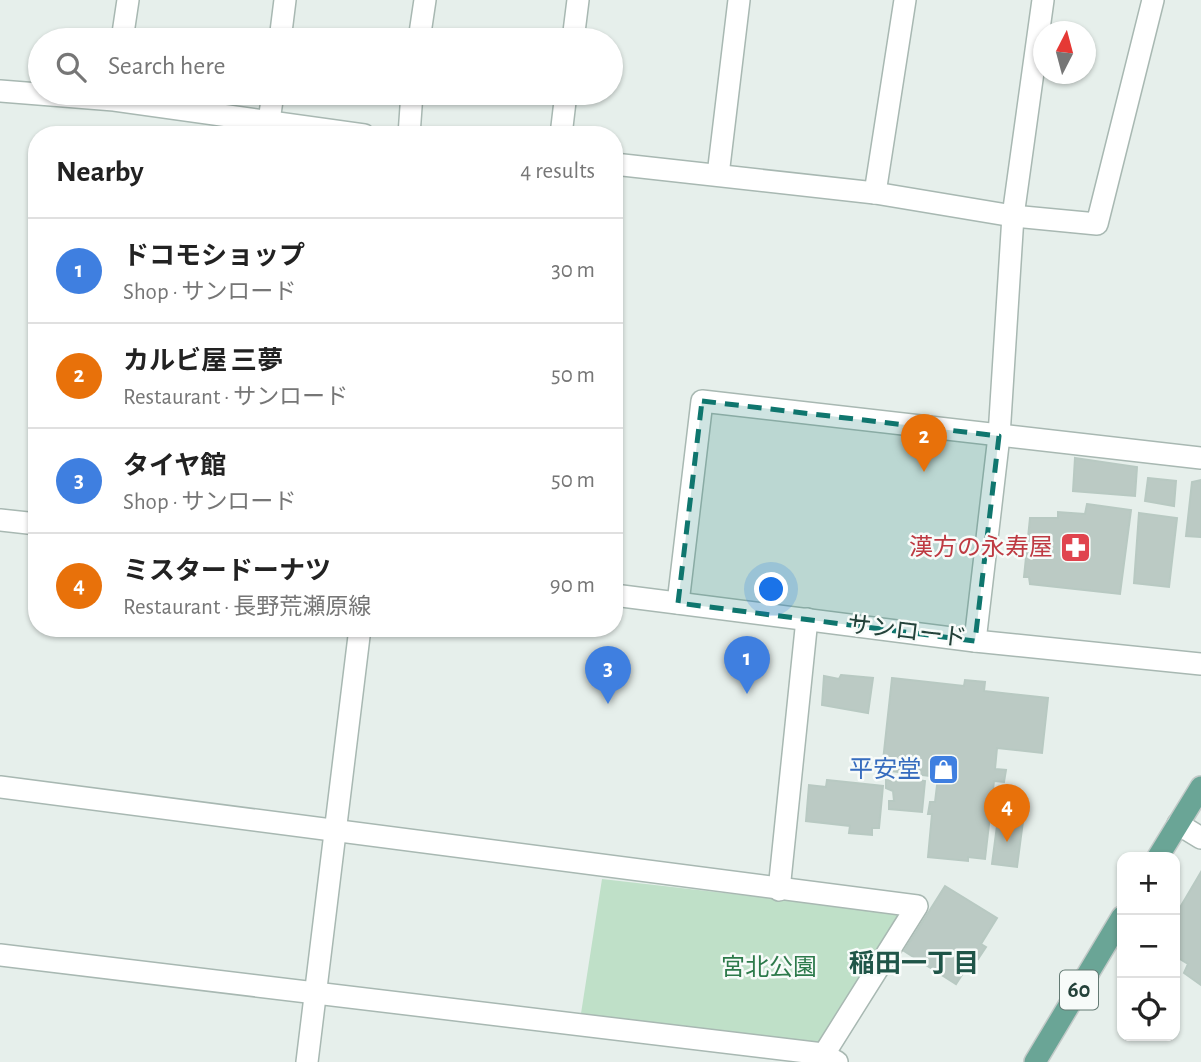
<!DOCTYPE html>
<meta charset="utf-8">
<style>
:root{--surface:#fff;--page:#f6f6f6;--text:#222;--muted:#767676;--line:#e0e0e0;--accent:#db2777}
body{margin:0;font-family:"Alegreya Sans","Noto Sans JP",sans-serif;background:var(--page);color:var(--text)}
.controls{position:absolute;right:21px;bottom:21px;display:grid;overflow:hidden;border-radius:14px;box-shadow:0 2px 5px #0004}
.controls button{width:63px;height:63px;display:grid;place-items:center;padding:0;border:0;border-bottom:2px solid var(--line);background:var(--surface);color:var(--text);font:35px sans-serif}
.compass{position:absolute;left:1033px;top:21px;width:63px;height:63px;border-radius:50%;background:var(--surface);box-shadow:0 2px 5px #0004;rotate:6deg}
.you{position:absolute;left:772px;top:590px;width:24px;height:24px;margin:-18px;border:5px solid #fff;border-radius:50%;background:#1a73e8;box-shadow:0 0 0 10px #1a73e833}
.badge{display:grid;place-items:center;width:46px;height:46px;border-radius:50%;background:var(--accent);color:#fff;font-size:23px;font-weight:700}
.pin{position:absolute;translate:-50% -58px;filter:drop-shadow(0 2px 4px #0008)}
.pin::after{content:'';position:absolute;top:37px;width:24px;height:21px;background:inherit;clip-path:polygon(0 0,100% 0,50% 100%)}
.list{margin:0;padding:0;list-style:none}
h2{display:flex;justify-content:space-between;align-items:center;height:91px;margin:0;padding:0 28px;font-size:30px}
h2 small{font-size:23px;font-weight:400;color:var(--muted)}
.list li{display:grid;grid-template-columns:46px 1fr auto;gap:21px;align-items:center;box-sizing:border-box;height:105px;padding:0 28px;border-top:2px solid var(--line)}
.list b{display:block;font-size:26px;white-space:nowrap}
.list p{margin:0;font-size:23px;white-space:nowrap;color:var(--muted)}
.list em{font-size:23px;font-style:normal;color:var(--muted)}
.icon{flex:none;width:38px;height:38px;fill:none;stroke:currentColor;stroke-width:2;stroke-linecap:round;stroke-linejoin:round}
.map{position:relative;flex:none;width:1201px;height:1062px;overflow:hidden}
.search{position:absolute;background:var(--surface);box-shadow:0 2px 5px #0004;left:28px;top:28px;width:595px;height:77px;display:flex;align-items:center;gap:18px;box-sizing:border-box;padding:0 24px;border-radius:38px;color:var(--muted);font-size:26px}
.panel{position:absolute;background:var(--surface);box-shadow:0 2px 5px #0004;left:28px;top:126px;width:595px;height:511px;border-radius:28px}
.map>svg:first-child{display:block}
.green{fill:#bfe0c8}
.building{fill:#bbcac4;stroke:#b8c9c2;stroke-width:2}
.lines{fill:none;stroke-linecap:round;stroke-linejoin:round}
.minor-casing{stroke:#a8b8b2;stroke-width:24}
.major-casing{stroke:#c2cac8;stroke-width:24}
.minor{stroke:#fff;stroke-width:21}
.major{stroke:#6aa596;stroke-width:21}
.marked{fill:#0f766e;fill-opacity:0.2;stroke:#0f766e;stroke-width:5;stroke-dasharray:14 9;stroke-linejoin:round}
.labels{text-anchor:middle;dominant-baseline:central;stroke-width:5;stroke-linejoin:round;paint-order:stroke}
.shield{fill:#f7fbf9;stroke:#637a73;stroke-width:2}
.shield-label{font-size:23px;font-weight:bold;fill:#24423a}
.health-label{font-size:24px;fill:#be3a42;stroke:#f7fbf9;text-anchor:end}
.street-label{font-size:24px;fill:#24423a;stroke:#f7fbf9}
.shop-label{font-size:24px;fill:#366cbe;stroke:#f7fbf9;text-anchor:end}
.park-label{font-size:24px;fill:#2d7a4b;stroke:#f7fbf9}
.neighbourhood-label{font-size:26px;font-weight:bold;fill:#1f5548;stroke:#f7fbf9}
</style>
<div class="map">
<svg width="1201" height="1062" viewBox="0 0 1201 1062">
<rect width="100%" height="100%" fill="#e6efeb"/>
<polygon class="green" points="602,879 901,913 818,1045 580,1020"/>
<g class="building">
<polygon points="1075,458 1137,467 1135,496 1073,491"/>
<polygon points="1148,478 1176,481 1174,506 1145,501"/>
<polygon points="1201,480 1201,537 1186,536 1192,482"/>
<polygon points="1087,504 1131,510 1120,594 1030,584 1029,577 1024,577 1030,518 1058,518 1058,512 1085,514"/>
<polygon points="1139,513 1177,518 1169,587 1134,583"/>
<polygon points="841,675 873,678 868,713 822,705 824,676 839,679"/>
<polygon points="892,678 964,686 965,680 985,682 984,691 1048,698 1042,753 997,748 995,769 1006,770 1004,782 994,781 985,859 968,857 968,861 928,857 932,814 928,814 930,802 935,802 938,777 882,770"/>
<polygon points="899,777 925,781 922,812 889,809 889,801 894,801 893,791 886,788 886,780 899,781"/>
<polygon points="827,780 883,786 879,828 872,828 872,835 849,833 850,826 806,821 809,785 826,787"/>
<polygon points="998,818 1023,821 1017,867 992,864"/>
<polygon points="1201,872 1201,985 1184,973 1188,964 1175,956 1175,916"/>
<polygon points="945,886 997,918 981,944 986,947 978,959 974,956 956,984 904,951"/>
</g>
<g class="lines">
<defs>
<g id="minor">
<polyline points="122,40 128,0"/>
<polyline points="280,40 285,0"/>
<polyline points="419,40 425,0"/>
<polyline points="573,40 578,0"/>
<polyline points="0,91 114,100 364,135"/>
<polyline points="269,121 273,93"/>
<polyline points="409,135 412,93"/>
<polyline points="561,135 566,93"/>
<polyline points="614,164 875,193 1013,216 1097,224 1153,0"/>
<polyline points="718,175 739,0"/>
<polyline points="875,193 905,0"/>
<polyline points="0,520 37,524"/>
<polyline points="614,595 975,641 1201,664"/>
<polyline points="678,603 702,401 1201,458"/>
<polyline points="975,641 999,436 1013,216 1043,0"/>
<polyline points="0,787 917,906 819,1062"/>
<polyline points="1178,824 1201,838"/>
<polyline points="779,890 807,619"/>
<polyline points="0,955 823,1054 837,1062"/>
<polyline points="307,1062 360,628"/>
</g>
<g id="major">
<polyline points="1158,857 1201,787"/>
<polyline points="1035,1062 1122,917"/>
</g>
</defs>
<use href="#minor" class="minor-casing"/>
<use href="#major" class="major-casing"/>
<use href="#minor" class="minor"/>
<use href="#major" class="major"/>
</g>
<path class="marked" d="M702 401 999 436 975 641 678 603Z"/>
<defs>
<symbol id="pharmacy-square" viewBox="-11 -11 22 22"><rect x="-9" y="-9" width="18" height="18" rx="4" fill="#e0444e" stroke="#f7fbf9"/><path d="M-2-6h4v4h4v4h-4v4h-4v-4h-4v-4h4Z" fill="#fff"/></symbol>
<symbol id="shop-square" viewBox="-11 -11 22 22"><rect x="-9" y="-9" width="18" height="18" rx="4" fill="#3f7fe0" stroke="#f7fbf9"/><path d="M-5-2.5h2.3a2.7 3.5 0 0 1 5.4 0H5L5.5 6h-11ZM-1.5-2.5h3a1.5 2.3 0 0 0-3 0Z" fill="#fff"/></symbol>
</defs>
<g fill-rule="evenodd">
<use href="#pharmacy-square" x="1058" y="530" width="35" height="35"/>
<use href="#shop-square" x="926" y="752" width="35" height="35"/>
</g>
<g class="labels">
<rect class="shield" x="1060" y="970.5" width="38" height="39" rx="5"/>
<g class="shield-label">
<text x="1079" y="990">60</text>
</g>
<g class="health-label">
<text x="1053" y="548">漢方の永寿屋</text>
</g>
<g class="street-label">
<text transform="translate(907 632) rotate(7)">サンロード</text>
</g>
<g class="shop-label">
<text x="921" y="770">平安堂</text>
</g>
<g class="park-label">
<text x="769" y="968">宮北公園</text>
</g>
<g class="neighbourhood-label">
<text x="914" y="964">稲田一丁目</text>
</g>
</g>
</svg>
<div class="controls">
<button>+</button>
<button>−</button>
<button><svg class="icon" aria-label="locate" viewBox="0 0 24 24"><circle cx="12" cy="12" r="6"/><path d="M12 2v4M12 18v4M2 12h4M18 12h4"/></svg></button>
</div>
<svg class="compass" viewBox="-18 -18 36 36"><path d="M0-13l5 13h-10z" fill="#e53935"/><path d="M0 13l5-13h-10z" fill="#767676"/></svg>
<div class="you"></div>
<div class="pin badge" style="left:747px;top:694px;background:#3f7fe0">1</div>
<div class="pin badge" style="left:924px;top:472px;background:#e8710a">2</div>
<div class="pin badge" style="left:608px;top:704px;background:#3f7fe0">3</div>
<div class="pin badge" style="left:1007px;top:842px;background:#e8710a">4</div>
<div class="search"><svg class="icon" aria-label="search" viewBox="0 0 24 24"><circle cx="10" cy="10" r="6"/><path d="M15 15l6 6"/></svg>Search here</div>
<section class="panel">
<h2>Nearby<small>4 results</small></h2>
<ul class="list">
<li><span class="badge" style="background:#3f7fe0">1</span><div><b>ドコモショップ</b><p>Shop · サンロード</p></div><em>30 m</em></li>
<li><span class="badge" style="background:#e8710a">2</span><div><b>カルビ屋 三夢</b><p>Restaurant · サンロード</p></div><em>50 m</em></li>
<li><span class="badge" style="background:#3f7fe0">3</span><div><b>タイヤ館</b><p>Shop · サンロード</p></div><em>50 m</em></li>
<li><span class="badge" style="background:#e8710a">4</span><div><b>ミスタードーナツ</b><p>Restaurant · 長野荒瀬原線</p></div><em>90 m</em></li>
</ul>
</section>
</div>
